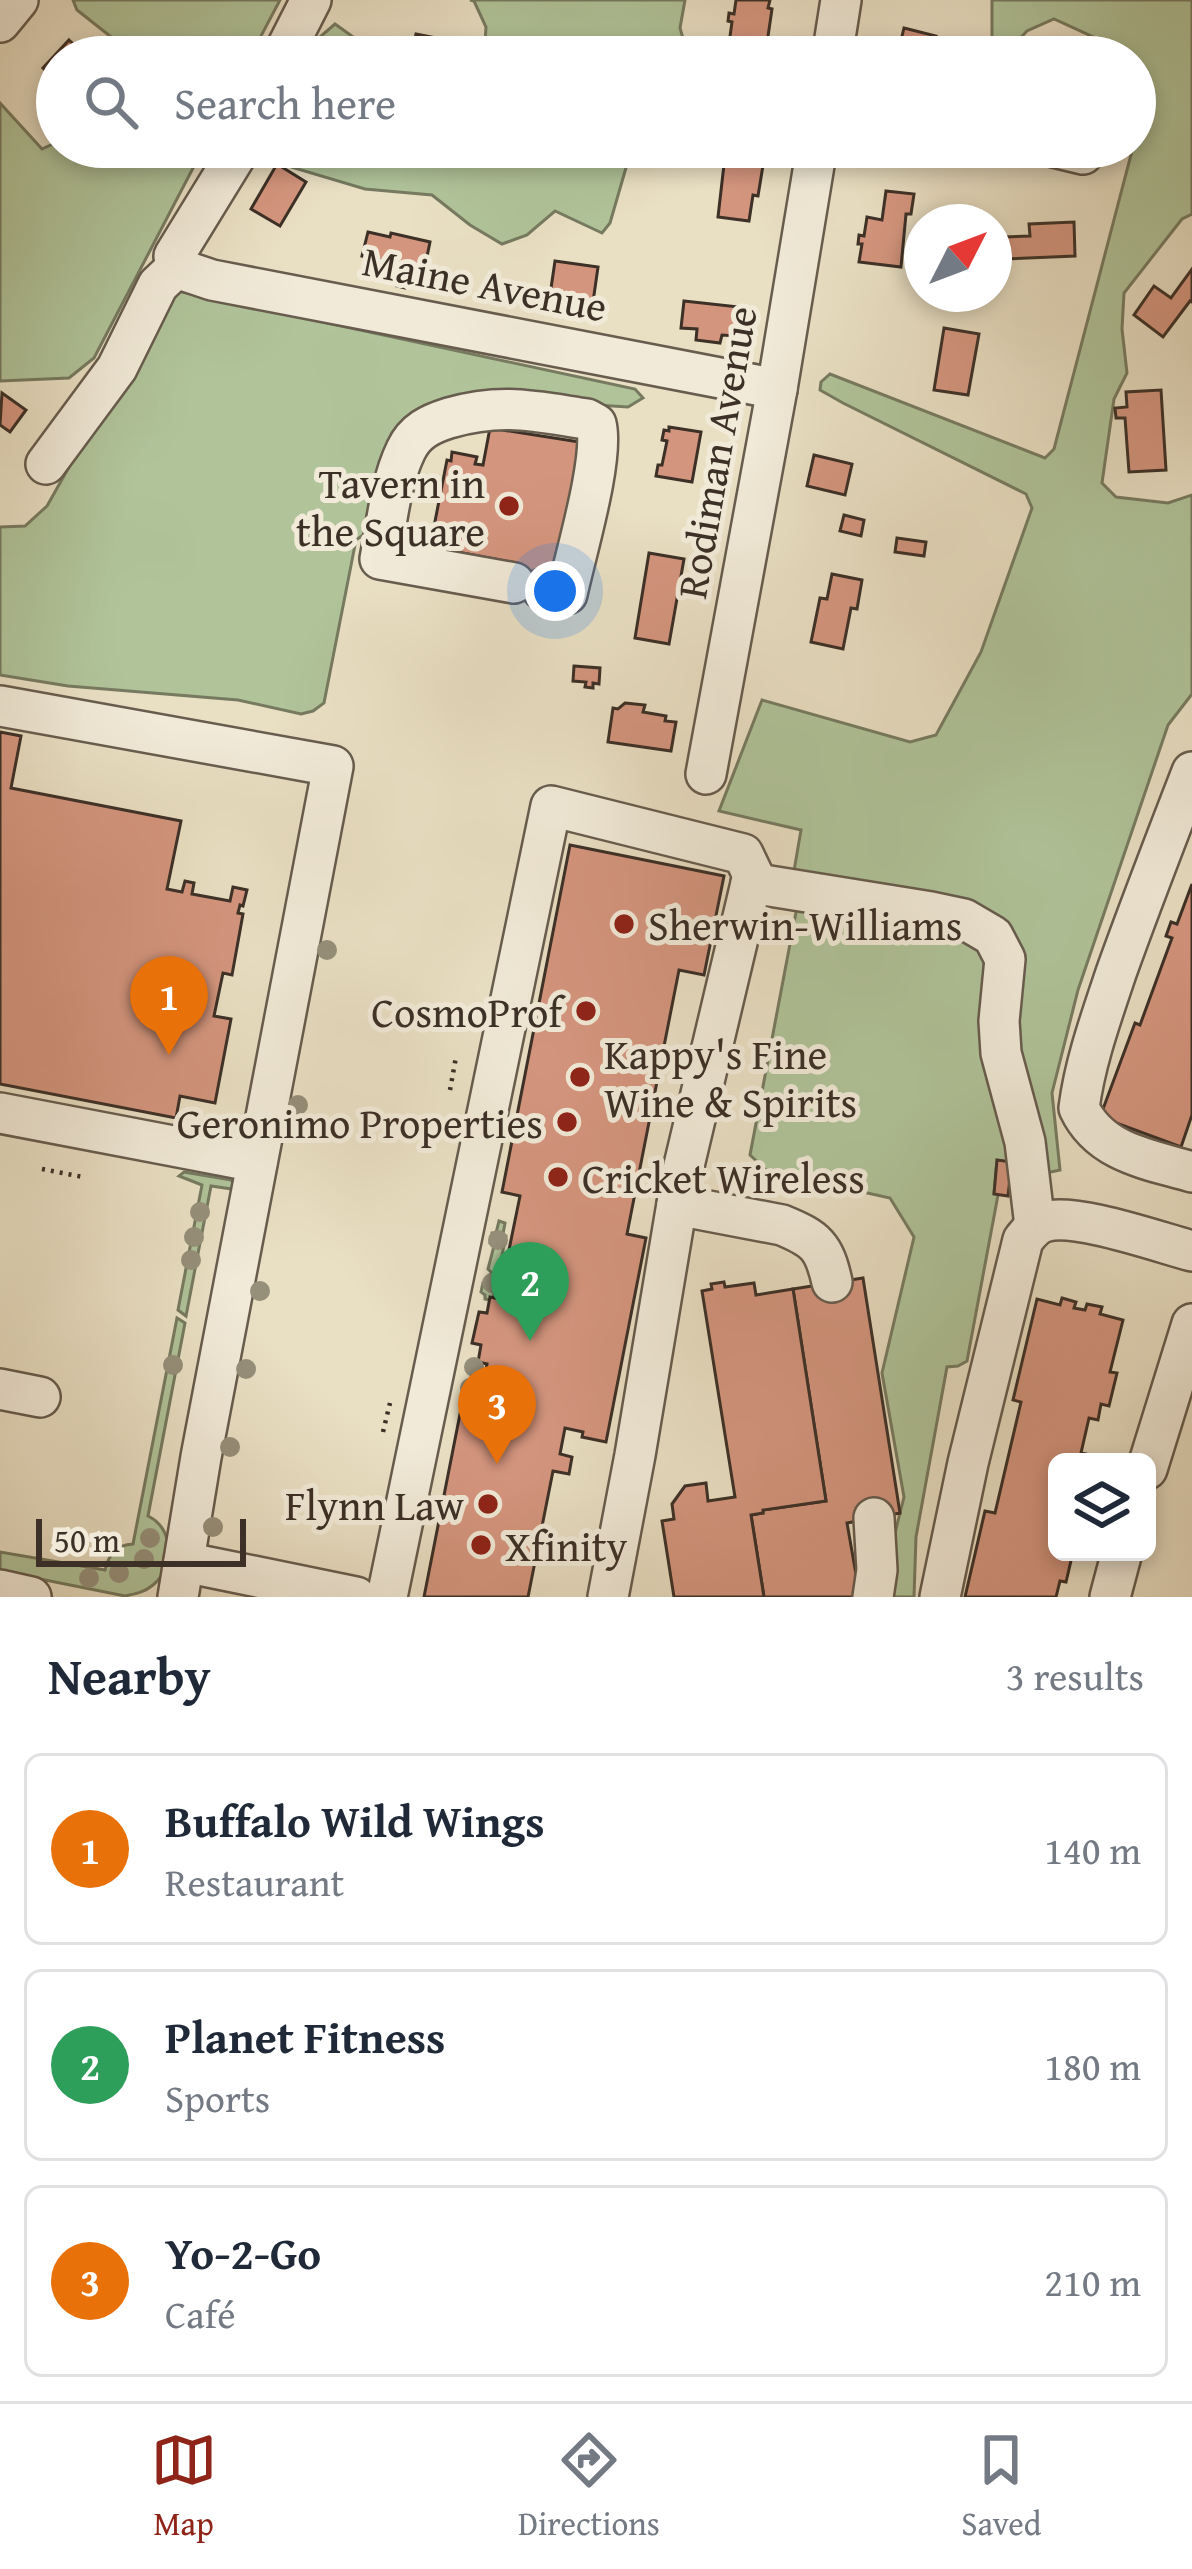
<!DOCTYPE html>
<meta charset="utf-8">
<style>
:root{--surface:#fff;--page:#f2f2f3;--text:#1f2937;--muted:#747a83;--line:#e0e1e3;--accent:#8f2418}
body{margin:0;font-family:"Gentium Book Plus",serif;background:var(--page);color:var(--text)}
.controls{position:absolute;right:36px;bottom:36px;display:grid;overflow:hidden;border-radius:18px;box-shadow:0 6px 18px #0003}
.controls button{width:108px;height:108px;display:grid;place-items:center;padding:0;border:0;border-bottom:3px solid var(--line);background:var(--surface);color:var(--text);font:60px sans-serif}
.compass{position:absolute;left:904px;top:204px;width:108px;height:108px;border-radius:50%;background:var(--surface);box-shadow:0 6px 18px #0003;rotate:48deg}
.scale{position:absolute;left:36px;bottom:30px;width:210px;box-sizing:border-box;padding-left:12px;border:6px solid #3c3027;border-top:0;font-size:33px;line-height:42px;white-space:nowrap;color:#3c3027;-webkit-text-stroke:9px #f1ead8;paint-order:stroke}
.you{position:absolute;left:555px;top:591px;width:42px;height:42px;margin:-30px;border:9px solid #fff;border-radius:50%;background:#1a73e8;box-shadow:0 0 0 18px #1a73e833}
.badge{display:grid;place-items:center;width:78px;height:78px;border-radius:50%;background:var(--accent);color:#fff;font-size:39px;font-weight:700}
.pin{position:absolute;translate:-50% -99px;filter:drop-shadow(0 3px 6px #0008)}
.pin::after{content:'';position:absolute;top:63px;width:42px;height:36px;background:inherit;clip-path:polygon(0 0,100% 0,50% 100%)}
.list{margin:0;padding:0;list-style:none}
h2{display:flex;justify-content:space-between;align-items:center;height:156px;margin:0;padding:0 48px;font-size:51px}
h2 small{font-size:39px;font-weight:400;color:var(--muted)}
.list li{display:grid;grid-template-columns:78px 1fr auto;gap:36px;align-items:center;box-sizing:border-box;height:192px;margin:0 24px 24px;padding:0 24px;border:3px solid var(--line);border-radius:18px}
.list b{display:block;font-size:45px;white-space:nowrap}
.list p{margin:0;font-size:39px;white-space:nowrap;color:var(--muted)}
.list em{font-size:39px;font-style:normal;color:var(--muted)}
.icon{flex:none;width:66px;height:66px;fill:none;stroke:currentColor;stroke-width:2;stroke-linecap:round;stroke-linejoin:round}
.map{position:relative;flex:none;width:1192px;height:1597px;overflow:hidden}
.search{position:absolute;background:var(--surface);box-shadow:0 6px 18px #0003;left:36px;right:36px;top:36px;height:132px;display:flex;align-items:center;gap:30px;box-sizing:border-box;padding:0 42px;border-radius:66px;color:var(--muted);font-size:45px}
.sheet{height:804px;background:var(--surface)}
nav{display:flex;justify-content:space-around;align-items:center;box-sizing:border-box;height:168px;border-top:3px solid var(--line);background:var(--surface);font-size:33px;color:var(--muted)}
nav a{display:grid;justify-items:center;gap:6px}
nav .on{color:var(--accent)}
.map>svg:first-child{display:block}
.green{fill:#b0c399;stroke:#767a60;stroke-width:3}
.building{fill:#d4957e;stroke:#3c3027;stroke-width:3}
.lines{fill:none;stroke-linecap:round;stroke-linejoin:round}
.minor-casing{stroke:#675c4e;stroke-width:44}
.path{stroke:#3c3027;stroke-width:4.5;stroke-dasharray:3 6;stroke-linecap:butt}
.minor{stroke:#f1ead8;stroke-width:39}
.tree{fill:#968f7a}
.poi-dot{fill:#8f2418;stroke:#f1ead8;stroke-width:4.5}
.labels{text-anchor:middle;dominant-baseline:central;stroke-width:10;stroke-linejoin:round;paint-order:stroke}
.street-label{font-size:42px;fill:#3c3027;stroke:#f1ead8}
.poi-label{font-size:42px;fill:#3c3027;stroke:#f1ead8;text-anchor:end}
</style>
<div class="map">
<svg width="1192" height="1597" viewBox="0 0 1192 1597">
<rect width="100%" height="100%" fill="#e9dfc3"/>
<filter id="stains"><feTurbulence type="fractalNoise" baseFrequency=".00167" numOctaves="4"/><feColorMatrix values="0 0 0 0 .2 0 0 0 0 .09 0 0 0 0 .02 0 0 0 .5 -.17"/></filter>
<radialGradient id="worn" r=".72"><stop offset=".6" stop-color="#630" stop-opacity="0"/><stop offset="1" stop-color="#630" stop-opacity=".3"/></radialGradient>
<g class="green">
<polygon points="73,0 280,0 250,57 114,57 115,40 77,10"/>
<polygon points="470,0 685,0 680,28 686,49 706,57 484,57 486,27 474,1"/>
<polygon points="992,0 1192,0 1192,214 1182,219 1124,293 1122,329 1127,373 1114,399 1102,483 1116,497 1168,503 1192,495 1192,694 1168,725 1078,990 1052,1093 1060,1170 1046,1173 1017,1071 1015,950 794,871 801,830 719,811 762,700 910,742 936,735 981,652 1032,508 1026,494 843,403 820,390 821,382 830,374 1045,458 1054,449 1133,147 1135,147 1140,117 1135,57 1130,57 1128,53 1054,19 1027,31 1010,49 992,38"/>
<polygon points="335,24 363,44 371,57 309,57 320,37"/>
<polygon points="0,103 42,149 57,142 57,147 204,147 94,358 69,378 0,381"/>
<polygon points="270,147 632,147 610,223 602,233 555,211 527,235 502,244 470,225 432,195 365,189 291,167"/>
<polygon points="178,291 635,389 643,398 628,407 498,399 442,404 371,536 363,535 356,540 324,703 313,711 301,714 238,700 68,686 0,675 0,527 25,526 47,506 104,405"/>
<path d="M797 907 933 923 985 952C978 1024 995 1092 1012 1162L997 1161 994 1193 998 1195 967 1361 958 1366 947 1367 916 1537 914 1597H879L904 1497 882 1373 914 1237 890 1198 818 1182 774 1177 750 1155Z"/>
<polygon points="184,1172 231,1180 234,1183 232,1189 211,1186 186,1316 178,1310 202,1185 179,1176"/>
<polygon points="499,1221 505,1223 503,1234 506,1236 493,1298 490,1300 485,1299 485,1295 481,1292 483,1283 488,1284 491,1272 488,1269 494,1246 490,1243 492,1233 496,1233"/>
<path d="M177 1318 185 1323 148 1516C174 1528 175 1567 153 1585 145 1592 135 1594 125 1596L0 1571V1552L105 1570C109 1554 116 1545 133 1544Z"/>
</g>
<g class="building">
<polygon points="736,0 770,0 768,8 772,9 766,50 729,44 732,22 728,21 729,13 734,14"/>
<polygon points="904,28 936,36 933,47 956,52 955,57 897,57"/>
<polygon points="416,34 456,42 453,57 411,57"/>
<polygon points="69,40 87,57 57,57 57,82 43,68"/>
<polygon points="1054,45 1095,56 1095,57 1051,57"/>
<polygon points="726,147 766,147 758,196 753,195 749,221 718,217"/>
<polygon points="277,164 306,182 280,226 251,209"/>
<polygon points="886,191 914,194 911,214 906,214 901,267 859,262 862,244 858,244 859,235 864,236 867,217 882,220"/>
<polygon points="1074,222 1075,256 1006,259 1005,237 1030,236 1029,224"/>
<polygon points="368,232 390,237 391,233 430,242 423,276 409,272 405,288 397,286 399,277 385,273 387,261 362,256"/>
<polygon points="555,261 598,267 593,302 550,295"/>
<polygon points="1192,269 1192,302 1190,301 1163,337 1134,315 1154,286 1171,298"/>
<polygon points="684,301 739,307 736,336 722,335 720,343 696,340 697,329 681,328"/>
<polygon points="944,328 979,334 968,395 934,390"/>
<polygon points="1161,390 1166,470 1129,472 1125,418 1116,418 1115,408 1127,407 1126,392"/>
<polygon points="2,393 26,410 10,432 0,425"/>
<polygon points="669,427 701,432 692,482 656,476 658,465 662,465 667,441 662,440 664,430 669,431"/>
<polygon points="490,428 592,444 568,571 546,567 539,600 511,595 517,563 430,547 447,460 451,461 452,452 477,457 475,464 483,465"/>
<polygon points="814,455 852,464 845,495 807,486"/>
<polygon points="844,515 864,520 861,536 840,531"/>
<polygon points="897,538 926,542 924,556 895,552"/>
<polygon points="649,553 684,559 669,644 635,638"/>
<polygon points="832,574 862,580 857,609 851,608 843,649 811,642 820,598 827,599"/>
<polygon points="574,666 600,668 599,684 593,683 593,688 585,687 586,682 573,681"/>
<polygon points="625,703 645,705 643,712 666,716 665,721 676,722 671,751 608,742 613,708 618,709"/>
<polygon points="0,732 21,736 11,788 181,821 167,889 182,892 185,881 194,883 192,894 230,901 233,887 247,890 243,906 240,905 238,913 243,914 232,975 223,973 214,1016 231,1019 215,1103 180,1096 176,1118 0,1084"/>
<polygon points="570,845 724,876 704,975 679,970 627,1234 646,1238 606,1442 582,1437 583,1432 565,1428 560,1454 572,1457 569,1474 553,1471 528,1597 424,1597 461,1409 478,1412 487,1364 478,1362 481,1345 472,1343 479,1312 487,1313 490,1297 499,1299 520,1196 502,1192"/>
<polygon points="1192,884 1192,1115 1181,1147 1100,1117 1135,1023 1140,1025 1172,938 1166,936 1171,922 1177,924"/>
<polygon points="997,1160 1012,1162 1008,1196 994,1194"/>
<polygon points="863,1278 900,1513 847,1523 860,1597 764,1597 751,1515 763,1513 763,1510 826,1501 793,1289"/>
<polygon points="724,1282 725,1287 754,1283 756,1295 793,1289 826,1501 763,1510 763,1513 751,1515 764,1597 674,1597 662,1521 674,1519 672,1504 685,1486 706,1483 708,1501 735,1497 702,1291 712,1289 711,1284"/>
<polygon points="1062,1298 1076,1302 1074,1308 1085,1310 1087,1304 1102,1307 1100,1314 1123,1320 1110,1372 1117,1373 1109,1406 1101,1404 1098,1420 1089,1418 1081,1453 1086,1454 1085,1462 1057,1462 1057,1552 1073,1552 1066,1582 1060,1581 1056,1597 965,1597 985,1511 995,1513 1021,1402 1013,1400 1037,1299 1060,1305"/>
</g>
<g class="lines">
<defs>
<g id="minor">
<polyline points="0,22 18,0"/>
<polyline points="282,57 311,0"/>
<polyline points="832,57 841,0"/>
<polyline points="1054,147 1083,154"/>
<polyline points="176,268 212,280 777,389"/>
<polyline points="176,268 174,256 241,147"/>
<polyline points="46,464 117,368 158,285 176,268"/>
<path d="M514 583 380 559C387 523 390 483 406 450 415 431 430 424 449 418 502 403 533 411 587 419L596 424C605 457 575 556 567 594L542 589"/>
<polyline points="0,706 333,766 201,1457 178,1597"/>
<path d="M1192 772C1166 839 1140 906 1116 973 1101 1018 1085 1062 1079 1108 1100 1153 1148 1159 1192 1172"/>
<polyline points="706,774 777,389 817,147"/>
<polyline points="751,883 931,912 964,919 993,936 1005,959 999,1021 1001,1053 1025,1142 1035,1226"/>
<polyline points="0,1113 257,1162"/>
<path d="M677 1205 782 1225C816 1239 824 1246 832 1282"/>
<polyline points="0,1389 40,1397"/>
<polyline points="1147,1469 1192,1324"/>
<polyline points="184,1562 356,1597"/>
<polyline points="0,1590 31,1597"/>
<polyline points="387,1597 551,806 743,854 753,875 682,1174 635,1455 608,1597"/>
<polyline points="873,1597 877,1570 874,1518"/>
<path d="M940 1597 968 1463 1023 1240C1029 1233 1034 1225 1044 1222 1074 1212 1158 1242 1192 1251"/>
<polyline points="1110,1597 1122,1552"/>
</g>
</defs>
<use href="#minor" class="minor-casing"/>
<g class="path">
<polyline points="450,1090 456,1057"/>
<polyline points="42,1169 83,1177"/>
<polyline points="383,1432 390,1403"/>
</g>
<use href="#minor" class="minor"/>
</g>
<g class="tree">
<circle cx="327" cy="950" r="10"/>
<circle cx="298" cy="1105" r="10"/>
<circle cx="200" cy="1212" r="10"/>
<circle cx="194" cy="1237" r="10"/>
<circle cx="498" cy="1240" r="10"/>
<circle cx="191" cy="1260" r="10"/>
<circle cx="492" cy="1283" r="10"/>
<circle cx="260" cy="1291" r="10"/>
<circle cx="173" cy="1365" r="10"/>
<circle cx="474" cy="1367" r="10"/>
<circle cx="246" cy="1369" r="10"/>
<circle cx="470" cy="1388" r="10"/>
<circle cx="230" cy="1447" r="10"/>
<circle cx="213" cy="1527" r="10"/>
<circle cx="150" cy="1538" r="10"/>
<circle cx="144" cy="1559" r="10"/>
<circle cx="119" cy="1573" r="10"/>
<circle cx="89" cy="1578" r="10"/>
</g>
<g class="poi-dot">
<circle cx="509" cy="506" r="12"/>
<circle cx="624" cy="924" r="12"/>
<circle cx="586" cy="1011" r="12"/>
<circle cx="580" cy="1077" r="12"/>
<circle cx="567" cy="1122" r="12"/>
<circle cx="558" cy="1177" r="12"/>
<circle cx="488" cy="1504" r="12"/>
<circle cx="481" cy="1545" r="12"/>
</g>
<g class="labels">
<g class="street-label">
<text transform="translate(485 283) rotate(11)">Maine Avenue</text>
<text transform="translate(716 452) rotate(-80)">Rodiman Avenue</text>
</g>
<g class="poi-label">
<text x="485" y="482">Tavern in<tspan x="485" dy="48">the Square</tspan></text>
<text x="648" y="924" text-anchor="start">Sherwin-Williams</text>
<text x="562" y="1011">CosmoProf</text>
<text x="604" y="1053" text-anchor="start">Kappy's Fine<tspan x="604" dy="48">Wine &amp; Spirits</tspan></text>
<text x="543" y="1122">Geronimo Properties</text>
<text x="582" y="1177" text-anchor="start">Cricket Wireless</text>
<text x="464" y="1504">Flynn Law</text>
<text x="505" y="1545" text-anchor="start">Xfinity</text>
</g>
</g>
<rect width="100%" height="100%" filter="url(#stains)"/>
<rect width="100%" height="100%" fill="url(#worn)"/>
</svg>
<div class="controls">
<button><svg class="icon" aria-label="layers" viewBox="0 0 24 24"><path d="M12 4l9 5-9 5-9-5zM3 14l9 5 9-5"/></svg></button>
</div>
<svg class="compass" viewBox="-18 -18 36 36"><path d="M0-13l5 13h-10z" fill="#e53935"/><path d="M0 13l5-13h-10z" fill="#747a83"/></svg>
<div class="scale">50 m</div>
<div class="you"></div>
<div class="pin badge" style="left:169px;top:1055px;background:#e8710a">1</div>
<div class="pin badge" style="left:530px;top:1341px;background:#2e9e5b">2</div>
<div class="pin badge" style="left:497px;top:1464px;background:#e8710a">3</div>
<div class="search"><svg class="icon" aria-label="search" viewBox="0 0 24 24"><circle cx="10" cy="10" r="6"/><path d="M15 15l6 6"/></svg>Search here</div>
</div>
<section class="sheet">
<h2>Nearby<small>3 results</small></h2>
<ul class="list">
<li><span class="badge" style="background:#e8710a">1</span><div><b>Buffalo Wild Wings</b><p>Restaurant</p></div><em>140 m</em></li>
<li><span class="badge" style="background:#2e9e5b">2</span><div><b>Planet Fitness</b><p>Sports</p></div><em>180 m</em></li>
<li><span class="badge" style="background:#e8710a">3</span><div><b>Yo-2-Go</b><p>Café</p></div><em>210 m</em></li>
</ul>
</section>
<nav>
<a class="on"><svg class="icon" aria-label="map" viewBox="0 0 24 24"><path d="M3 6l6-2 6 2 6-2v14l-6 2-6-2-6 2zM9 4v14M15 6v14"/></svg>Map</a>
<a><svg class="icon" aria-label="directions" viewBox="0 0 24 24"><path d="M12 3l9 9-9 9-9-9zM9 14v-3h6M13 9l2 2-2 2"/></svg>Directions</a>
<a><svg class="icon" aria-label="saved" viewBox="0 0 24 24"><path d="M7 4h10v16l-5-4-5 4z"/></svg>Saved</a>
</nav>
